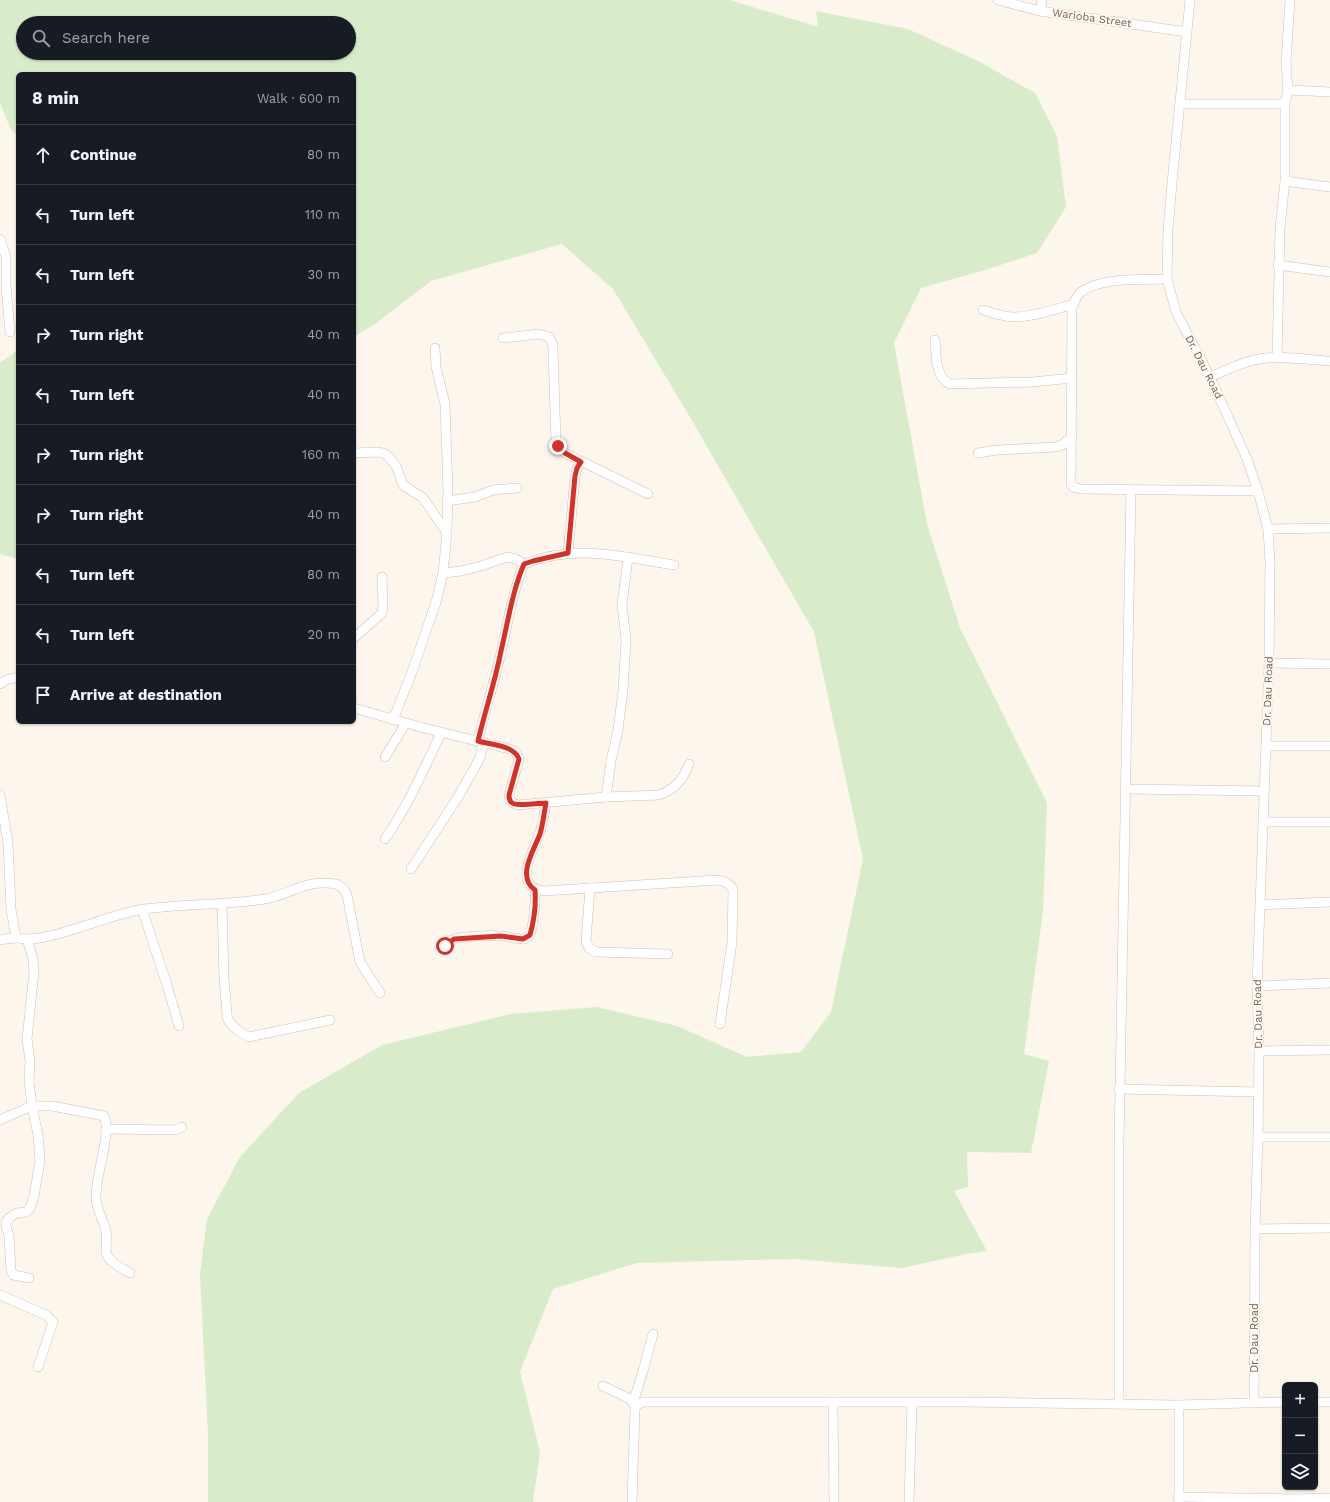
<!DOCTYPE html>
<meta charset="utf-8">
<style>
:root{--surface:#171b24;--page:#242831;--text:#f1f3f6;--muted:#9ea1a6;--line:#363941}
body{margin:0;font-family:"Work Sans",sans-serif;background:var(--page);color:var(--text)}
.controls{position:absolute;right:12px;bottom:12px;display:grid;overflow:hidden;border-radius:6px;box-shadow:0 1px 3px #0004}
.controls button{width:36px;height:36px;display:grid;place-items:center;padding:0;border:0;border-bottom:1px solid var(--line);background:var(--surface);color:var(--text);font:20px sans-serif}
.stop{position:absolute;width:12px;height:12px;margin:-9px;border:3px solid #d93025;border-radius:50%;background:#fff}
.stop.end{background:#d93025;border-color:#fff;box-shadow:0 1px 4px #0008}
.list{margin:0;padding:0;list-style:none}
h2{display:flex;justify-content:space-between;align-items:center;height:52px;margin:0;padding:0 16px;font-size:17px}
h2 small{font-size:13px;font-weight:400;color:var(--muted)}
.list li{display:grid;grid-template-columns:26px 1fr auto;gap:12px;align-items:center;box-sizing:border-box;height:60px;padding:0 16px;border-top:1px solid var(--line)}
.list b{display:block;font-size:15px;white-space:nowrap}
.list em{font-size:13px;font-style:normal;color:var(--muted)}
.icon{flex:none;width:22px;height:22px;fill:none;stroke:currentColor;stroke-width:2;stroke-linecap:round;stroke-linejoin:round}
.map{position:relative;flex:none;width:1330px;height:1502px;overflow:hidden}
.search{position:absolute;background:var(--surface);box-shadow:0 1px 3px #0004;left:16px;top:16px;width:340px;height:44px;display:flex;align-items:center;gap:10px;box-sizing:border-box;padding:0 14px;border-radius:22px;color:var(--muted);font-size:15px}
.panel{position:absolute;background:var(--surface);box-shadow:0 1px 3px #0004;left:16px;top:72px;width:340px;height:652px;border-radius:6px}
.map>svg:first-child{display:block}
.green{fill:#d8ecc9;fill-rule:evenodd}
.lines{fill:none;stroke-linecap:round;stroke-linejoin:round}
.street-casing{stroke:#d1beb0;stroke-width:10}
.street{stroke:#fff;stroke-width:9}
.route{stroke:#d93025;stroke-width:5}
.labels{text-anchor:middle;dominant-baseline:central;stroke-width:3.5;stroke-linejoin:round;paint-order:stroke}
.street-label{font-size:11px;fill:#7a5c4d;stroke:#fffaf3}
</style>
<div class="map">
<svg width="1330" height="1502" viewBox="0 0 1330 1502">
<rect width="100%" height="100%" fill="#fdf6ec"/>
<g class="green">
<path d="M0 0H730L818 27 816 11 908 29 980 62 1035 93 1057 136 1066 207 1037 253 985 270 921 288 894 343 927 524 960 628 1047 803 1043 911 1024 1054 1049 1061 1031 1153 967 1152 968 1187 954 1191 987 1251 966 1254 902 1268 796 1259 637 1263 553 1289 520 1372 540 1452 533 1502H208V1434L200 1273 207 1219 240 1157 299 1093 382 1045 511 1014 597 1007 677 1026 747 1057 801 1052 831 1012 863 859 814 632 687 412 613 289 562 244 431 281 375 324 354 337V74H18V136L11 130 0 103ZM23 23H349V53H23Z"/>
<polygon points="18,349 18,559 0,554 0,362 9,357"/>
</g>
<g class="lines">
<defs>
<g id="street">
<polyline points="998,0 1040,11 1187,32"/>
<polyline points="1190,0 1172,183 1168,230 1167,279 1176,312 1210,377 1247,459 1258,491 1268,529 1270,562 1269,663 1257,986 1259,1051 1258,1137 1255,1229 1254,1403"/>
<polyline points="1040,11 1042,0"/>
<polyline points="1288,90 1330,92"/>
<polyline points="1180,104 1285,104"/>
<polyline points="1285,181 1330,187"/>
<polyline points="0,239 6,257 6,286 10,332"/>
<polyline points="1278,265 1330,272"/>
<path d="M1167 279C1143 280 1101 277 1081 292 1076 296 1074 302 1072 308L1071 484 1073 487 1081 489 1258 491"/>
<path d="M983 310C993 313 1004 317 1014 317 1034 317 1055 309 1074 304"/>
<polyline points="503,338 539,334 549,337 553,345 553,352 556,440 558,446 565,453 648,494"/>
<path d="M935 340C936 354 935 378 950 384L1033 382 1072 378"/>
<polyline points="1277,358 1280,228 1285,181 1285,104 1288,90 1286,62 1290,0"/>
<path d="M1210 377C1226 370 1242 362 1259 359 1282 355 1307 360 1330 361"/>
<polyline points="354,453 377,452 383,453 389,457 396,466 403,485 423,498 447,533"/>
<polyline points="978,453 997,450 1056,447 1062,445 1072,437"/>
<polyline points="447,501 475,497 493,490 517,488"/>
<polyline points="1268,529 1330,528"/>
<polyline points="568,553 575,477 577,468 581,462"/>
<polyline points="443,573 461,571 481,566 507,557 516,559 524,564"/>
<polyline points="354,638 382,613 383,606 382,577"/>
<polyline points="1269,663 1330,664"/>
<polyline points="0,684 6,680 18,677"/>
<path d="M354 708 420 727 509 749 515 751 519 759 509 795C510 802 512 803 518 805L606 797 659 795C674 790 684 778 689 764"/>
<polyline points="393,720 412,672 436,602 443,573 447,533 448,491 445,404 436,367 435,348"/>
<path d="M478 741C485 711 494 683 501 653 508 623 512 593 524 564 576 543 622 557 674 565"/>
<polyline points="1266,746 1330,746"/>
<polyline points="385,757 406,723"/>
<polyline points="1126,789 1264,791"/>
<polyline points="0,795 8,843 11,909 16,938"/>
<polyline points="606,797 611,761 618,730 623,691 626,640 622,604 628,558"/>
<path d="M546 803C544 814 543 824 539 834 533 852 512 887 544 891L717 880C725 881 729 883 733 889L732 942 720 1024"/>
<polyline points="1263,822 1330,822"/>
<path d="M385 839C408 806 424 769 441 733"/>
<polyline points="411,869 458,797 480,758 483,743"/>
<polyline points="590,888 586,941 589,948 596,952 668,954"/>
<polyline points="222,904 224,978 227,1014 228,1020 233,1026 240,1032 249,1037 330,1020"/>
<polyline points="1261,905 1330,902"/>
<polyline points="142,909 167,985 179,1026"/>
<polyline points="27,939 33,959 34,971 27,1039 30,1062 29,1081 32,1106 38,1135 40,1161 34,1196 30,1208 26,1212 17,1213 9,1218 6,1222 6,1226 9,1236 11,1270 13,1275 29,1278"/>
<path d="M0 940C6 939 12 938 18 938 21 938 24 939 27 939 40 939 59 934 71 930 96 923 119 913 144 909 184 904 224 905 265 899 285 896 301 883 322 883 335 883 341 883 347 895L360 962 380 993"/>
<path d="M445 947C447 944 449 942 452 940 459 936 493 935 502 936 509 936 523 943 529 936 533 931 536 898 535 890"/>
<polyline points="1257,986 1330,983"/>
<polyline points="1259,1051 1330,1050"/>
<polyline points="1119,1089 1258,1092"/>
<path d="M0 1120 32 1106H52L104 1116C112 1133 95 1176 96 1198 96 1209 103 1219 106 1230 107 1237 106 1244 106 1251 107 1262 122 1268 130 1273"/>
<polyline points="106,1129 175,1130 182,1127"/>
<polyline points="1258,1137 1330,1137"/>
<polyline points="1255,1229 1330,1228"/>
<polyline points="0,1295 46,1315 53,1322 38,1367"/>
<polyline points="603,1386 630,1399 635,1406"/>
<polyline points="833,1402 834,1502"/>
<polyline points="1315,1402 1330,1402"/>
<polyline points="633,1403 643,1371 653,1334"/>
<polyline points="1119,1403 1119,1143 1131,490"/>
<polyline points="1178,1497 1299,1499"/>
<polyline points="632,1502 635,1409 637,1405 643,1402 966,1402 1179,1405 1285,1402"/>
<polyline points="909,1502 912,1403"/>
<polyline points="1179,1502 1179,1405"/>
<polyline points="1299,1502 1299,1499 1330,1498"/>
</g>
</defs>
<use href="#street" class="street-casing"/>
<use href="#street" class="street"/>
</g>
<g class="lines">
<path class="route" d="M445 946 454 939 501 936 523 939 530 935C534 921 536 904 535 890 516 877 534 850 540 834 543 824 544 813 546 803 539 803 514 807 511 802 509 800 509 797 509 795L519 759C514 745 491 745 478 741 485 711 495 682 501 651 508 622 512 592 524 564L533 561 568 553 575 476 577 468 581 462 565 453 558 446"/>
</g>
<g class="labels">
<g class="street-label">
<text transform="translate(1092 18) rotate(8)">Warioba Street</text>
<text transform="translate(1204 367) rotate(63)">Dr. Dau Road</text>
<text transform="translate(1268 691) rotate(-88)">Dr. Dau Road</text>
<text transform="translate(1258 1014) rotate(-91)">Dr. Dau Road</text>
<text transform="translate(1254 1338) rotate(-90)">Dr. Dau Road</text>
</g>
</g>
</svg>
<div class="controls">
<button>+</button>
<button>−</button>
<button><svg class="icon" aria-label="layers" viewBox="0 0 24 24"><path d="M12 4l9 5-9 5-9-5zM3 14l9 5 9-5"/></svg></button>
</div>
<div class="stop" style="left:445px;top:946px"></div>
<div class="stop end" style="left:558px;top:446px"></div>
<div class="search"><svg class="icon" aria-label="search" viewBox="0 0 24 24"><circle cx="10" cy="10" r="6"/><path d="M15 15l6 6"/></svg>Search here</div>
<section class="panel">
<h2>8 min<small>Walk · 600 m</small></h2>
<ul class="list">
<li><svg class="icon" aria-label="ahead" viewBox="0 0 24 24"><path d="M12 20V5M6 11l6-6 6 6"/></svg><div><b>Continue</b></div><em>80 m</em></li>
<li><svg class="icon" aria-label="left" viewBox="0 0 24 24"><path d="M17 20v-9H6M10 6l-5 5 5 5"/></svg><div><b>Turn left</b></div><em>110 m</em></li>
<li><svg class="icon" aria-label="left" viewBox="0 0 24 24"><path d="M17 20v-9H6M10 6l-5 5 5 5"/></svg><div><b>Turn left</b></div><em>30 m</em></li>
<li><svg class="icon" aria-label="right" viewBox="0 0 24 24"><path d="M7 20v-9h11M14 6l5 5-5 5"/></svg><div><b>Turn right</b></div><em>40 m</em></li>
<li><svg class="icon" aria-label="left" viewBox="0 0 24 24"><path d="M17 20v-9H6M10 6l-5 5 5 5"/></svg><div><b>Turn left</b></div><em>40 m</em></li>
<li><svg class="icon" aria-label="right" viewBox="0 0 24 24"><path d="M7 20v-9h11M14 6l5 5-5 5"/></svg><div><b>Turn right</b></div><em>160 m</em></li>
<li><svg class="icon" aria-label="right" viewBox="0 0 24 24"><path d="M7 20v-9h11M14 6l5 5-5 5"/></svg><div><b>Turn right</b></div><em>40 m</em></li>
<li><svg class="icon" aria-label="left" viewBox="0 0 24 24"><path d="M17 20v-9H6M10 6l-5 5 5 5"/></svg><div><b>Turn left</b></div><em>80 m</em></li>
<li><svg class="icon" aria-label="left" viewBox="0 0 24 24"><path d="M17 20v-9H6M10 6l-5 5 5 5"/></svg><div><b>Turn left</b></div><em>20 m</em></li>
<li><svg class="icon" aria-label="arrive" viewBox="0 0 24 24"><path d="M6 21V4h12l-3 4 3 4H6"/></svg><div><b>Arrive at destination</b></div></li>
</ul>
</section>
</div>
